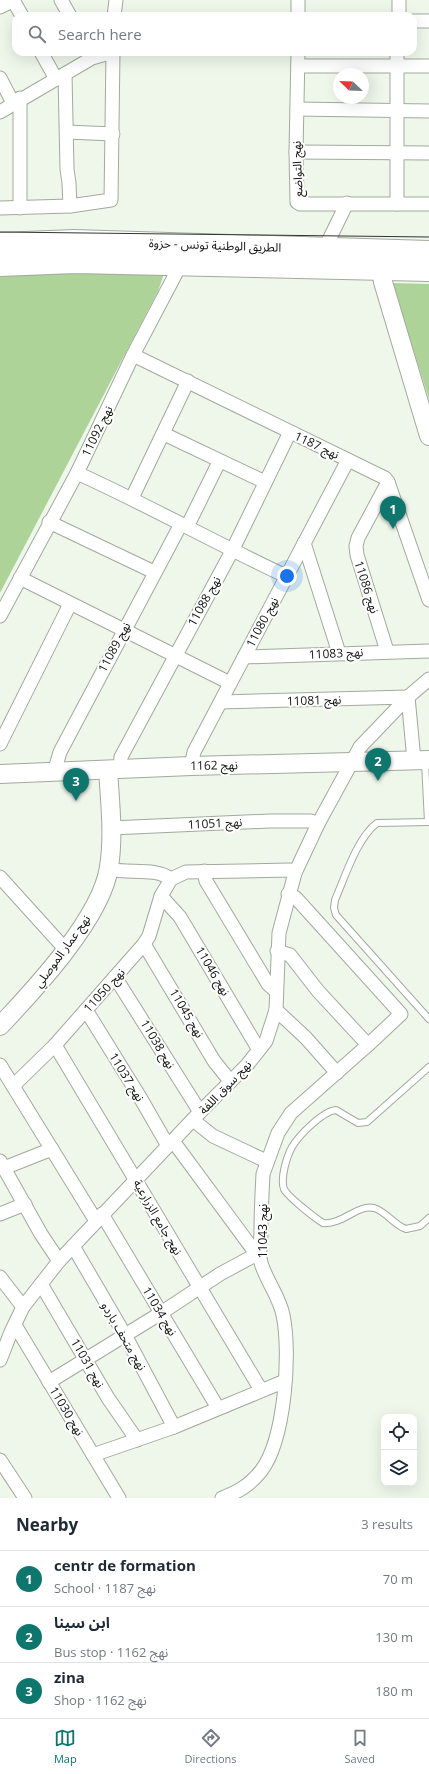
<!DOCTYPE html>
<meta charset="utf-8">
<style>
:root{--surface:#fff;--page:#f6f6f7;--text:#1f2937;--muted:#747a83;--line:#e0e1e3;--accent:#0f766e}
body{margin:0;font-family:"Open Sans","Noto Sans Arabic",sans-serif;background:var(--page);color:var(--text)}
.controls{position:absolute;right:12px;bottom:12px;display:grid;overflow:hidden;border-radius:8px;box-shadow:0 4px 16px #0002}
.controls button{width:36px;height:36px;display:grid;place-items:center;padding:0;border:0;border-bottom:1px solid var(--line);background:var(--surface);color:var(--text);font:20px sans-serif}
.compass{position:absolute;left:333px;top:68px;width:36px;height:36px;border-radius:50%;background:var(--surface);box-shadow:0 4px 16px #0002;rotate:293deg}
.you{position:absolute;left:287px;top:576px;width:14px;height:14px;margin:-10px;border:3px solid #fff;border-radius:50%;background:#1a73e8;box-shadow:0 0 0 6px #1a73e833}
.badge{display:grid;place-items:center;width:26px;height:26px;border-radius:50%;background:var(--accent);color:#fff;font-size:13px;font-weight:700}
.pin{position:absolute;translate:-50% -33px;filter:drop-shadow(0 1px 2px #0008)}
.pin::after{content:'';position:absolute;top:21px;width:14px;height:12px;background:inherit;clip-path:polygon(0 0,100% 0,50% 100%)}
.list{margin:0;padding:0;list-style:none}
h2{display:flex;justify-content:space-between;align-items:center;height:52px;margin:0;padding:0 16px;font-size:17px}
h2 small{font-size:13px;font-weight:400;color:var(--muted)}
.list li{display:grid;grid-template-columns:26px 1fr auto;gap:12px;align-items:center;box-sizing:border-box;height:56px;padding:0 16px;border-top:1px solid var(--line)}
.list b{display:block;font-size:15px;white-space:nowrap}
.list p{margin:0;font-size:13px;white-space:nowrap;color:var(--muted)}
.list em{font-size:13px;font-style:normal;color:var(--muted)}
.icon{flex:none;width:22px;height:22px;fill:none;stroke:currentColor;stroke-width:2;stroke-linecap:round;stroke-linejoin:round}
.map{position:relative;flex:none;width:429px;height:1498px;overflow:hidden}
.search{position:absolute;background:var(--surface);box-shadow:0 4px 16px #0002;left:12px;right:12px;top:12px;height:44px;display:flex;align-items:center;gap:10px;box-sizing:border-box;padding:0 14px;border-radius:12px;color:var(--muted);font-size:15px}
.sheet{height:220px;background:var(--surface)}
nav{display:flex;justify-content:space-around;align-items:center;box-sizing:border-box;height:56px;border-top:1px solid var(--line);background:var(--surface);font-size:11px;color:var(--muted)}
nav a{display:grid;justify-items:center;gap:2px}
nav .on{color:var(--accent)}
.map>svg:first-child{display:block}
.green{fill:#add399}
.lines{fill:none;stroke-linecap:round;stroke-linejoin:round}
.lane-casing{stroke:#a2a99e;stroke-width:8}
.street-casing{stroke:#a2a99e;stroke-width:15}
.secondary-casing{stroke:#a2a99e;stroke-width:20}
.highway-casing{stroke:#a2a99e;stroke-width:24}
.lane{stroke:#fff;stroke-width:6}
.street{stroke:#fff;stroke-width:13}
.secondary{stroke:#fff;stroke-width:18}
.highway{stroke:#fff;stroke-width:22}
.tram{stroke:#31342f;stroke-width:1}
.labels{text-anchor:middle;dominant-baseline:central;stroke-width:4;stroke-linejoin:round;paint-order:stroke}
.street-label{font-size:12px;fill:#10130f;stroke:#fff}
</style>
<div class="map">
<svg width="429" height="1498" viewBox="0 0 429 1498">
<rect width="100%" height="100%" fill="#eff7eb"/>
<g class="green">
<polygon points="165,271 158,291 0,593 0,273"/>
<polygon points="392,283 429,284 429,399"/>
</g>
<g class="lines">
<defs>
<g id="lane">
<polyline points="425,762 428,822"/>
<path d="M429 822 377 823C357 838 345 877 335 900L334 908 336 915 429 1019"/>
<path d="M429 1067 367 1122 358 1123 336 1110C323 1111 299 1135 292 1147 287 1156 280 1178 284 1189 288 1197 315 1218 323 1223 342 1225 358 1204 374 1208 387 1212 394 1225 406 1229L420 1226 429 1218"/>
</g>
<g id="street">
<polyline points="13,0 22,16"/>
<polyline points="61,0 70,16"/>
<polyline points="298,0 298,16"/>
<polyline points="0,7 14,0"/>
<polyline points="114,16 116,0"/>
<polyline points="399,16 399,0"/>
<polyline points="413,21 429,21"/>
<polyline points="41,52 56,79"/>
<polyline points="298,52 296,152 297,202 300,204 429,204"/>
<polyline points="298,66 429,66"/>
<polyline points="65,74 67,169 69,183 70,206"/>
<polyline points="0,78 13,103"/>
<polyline points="297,109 429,111"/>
<polyline points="0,112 92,58 113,52"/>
<polyline points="67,132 113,134"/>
<polyline points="296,152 429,153"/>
<polyline points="397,204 397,52"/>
<polyline points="0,208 70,206 111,200 113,52"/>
<polyline points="20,208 20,98"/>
<polyline points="325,248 347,203"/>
<polyline points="133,355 385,478 388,482 429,600"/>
<polyline points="164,434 265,482"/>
<path d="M77 473C148 505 215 543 286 576"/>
<polyline points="132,498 188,381"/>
<polyline points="49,522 154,572"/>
<polyline points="187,527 219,462"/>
<polyline points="304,543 339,653"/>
<polyline points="20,578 230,683"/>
<polyline points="0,616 77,473 133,355 183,260"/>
<polyline points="387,651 357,555 356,546 358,538 388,482"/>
<polyline points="244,657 429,651"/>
<polyline points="221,702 408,697 414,760"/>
<polyline points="0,744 70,604"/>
<polyline points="191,766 194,752 348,460"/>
<polyline points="120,769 121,757 232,551 290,432"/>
<polyline points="54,773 60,752 181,524"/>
<polyline points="111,828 270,821 311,821 318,824"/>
<path d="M109 869C130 874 154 867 171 879L186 872 290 870 295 873"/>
<polyline points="204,871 206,881 268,984 276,991"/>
<polyline points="0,877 66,950"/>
<polyline points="161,896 180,917 259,1050"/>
<polyline points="144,944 214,1061 230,1081"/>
<polyline points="277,951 290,955 318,991 368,1045"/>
<polyline points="115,977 200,1112"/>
<polyline points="86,1010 141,1099 168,1146"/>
<polyline points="276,1010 306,1038 337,1073"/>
<polyline points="55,1045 261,1390"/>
<polyline points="0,1065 96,1221"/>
<polyline points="13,1086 55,1045 144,944 149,936 161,896 171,879"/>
<polyline points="193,1120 213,1136 266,1161"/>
<polyline points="173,1141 260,1259"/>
<polyline points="0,1161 41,1234 59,1261"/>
<polyline points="4,1168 52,1149"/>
<polyline points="0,1214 25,1204"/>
<polyline points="102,1214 218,1408"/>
<polyline points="73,1246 125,1335 174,1427"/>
<polyline points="0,1277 23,1307"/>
<polyline points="41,1284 108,1398 137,1440"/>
<polyline points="15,1325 119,1498"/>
<polyline points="0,1360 11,1332 23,1307 59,1261 200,1112 247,1065 266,1041 276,1010 279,933 295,873 318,824 360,747 408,697 429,679"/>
<polyline points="49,1382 161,1313 220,1274 257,1254"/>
<polyline points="93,1455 174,1427 285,1381"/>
<polyline points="0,1460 25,1498"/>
<path d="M222 1498C238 1492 250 1485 261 1471 285 1440 291 1353 283 1315 279 1295 264 1278 260 1259 259 1250 261 1240 261 1231 261 1212 262 1193 263 1174L278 1133 291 1113 368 1045 401 1014 296 898 288 894"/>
</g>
<g id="secondary">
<polyline points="379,256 383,282 429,436"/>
<polyline points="0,774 191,766 429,760"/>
<path d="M0 1026C35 989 102 917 109 867 114 835 110 802 108 770"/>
</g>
<g id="highway">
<polyline points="0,244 74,241 429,252"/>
<polyline points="0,265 75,262 429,270"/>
</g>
</defs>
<use href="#lane" class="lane-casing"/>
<use href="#street" class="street-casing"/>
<use href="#secondary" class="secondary-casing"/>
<use href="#highway" class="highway-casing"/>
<use href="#lane" class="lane"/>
<use href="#street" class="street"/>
<use href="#secondary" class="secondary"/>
<use href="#highway" class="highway"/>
<polyline class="tram" points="0,232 429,237"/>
</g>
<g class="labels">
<g class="street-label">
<text transform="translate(297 169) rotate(-92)">نهج التواضع</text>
<text transform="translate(215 245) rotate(2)">الطريق الوطنية تونس - حزوة</text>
<text transform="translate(97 431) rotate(-64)">نهج 11092</text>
<text transform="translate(317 445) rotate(25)">نهج 1187</text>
<text transform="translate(367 587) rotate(72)">نهج 11086</text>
<text transform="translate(204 601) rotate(-61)">نهج 11088</text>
<text transform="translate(262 622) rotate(-62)">نهج 11080</text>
<text transform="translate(114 647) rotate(-62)">نهج 11089</text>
<text transform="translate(336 653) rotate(-3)">نهج 11083</text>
<text transform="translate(314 700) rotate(-2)">نهج 11081</text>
<text transform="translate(214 765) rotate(-1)">نهج 1162</text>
<text transform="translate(215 823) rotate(-3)">نهج 11051</text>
<text transform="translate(62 951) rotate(-54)">نهج عمار الموصلي</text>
<text transform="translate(213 971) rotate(59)">نهج 11046</text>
<text transform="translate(104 990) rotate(-48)">نهج 11050</text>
<text transform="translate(187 1013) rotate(59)">نهج 11045</text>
<text transform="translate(158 1044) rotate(59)">نهج 11038</text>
<text transform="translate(127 1077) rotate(58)">نهج 11037</text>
<text transform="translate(225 1087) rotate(-46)">نهج سوق اللفة</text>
<text transform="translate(158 1217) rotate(60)">نهج جامع الزرارعية</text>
<text transform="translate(262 1231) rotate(-90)">نهج 11043</text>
<text transform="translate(160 1311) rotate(59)">نهج 11034</text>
<text transform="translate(124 1336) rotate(60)">نهج متحف باردو</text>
<text transform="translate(88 1363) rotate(60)">نهج 11031</text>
<text transform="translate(67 1411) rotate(59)">نهج 11030</text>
</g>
</g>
</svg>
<div class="controls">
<button><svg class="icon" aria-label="locate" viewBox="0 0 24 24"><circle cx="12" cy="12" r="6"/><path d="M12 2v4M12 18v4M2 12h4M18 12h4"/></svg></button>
<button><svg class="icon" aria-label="layers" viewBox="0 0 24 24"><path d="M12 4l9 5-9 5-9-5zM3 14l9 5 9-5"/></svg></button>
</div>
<svg class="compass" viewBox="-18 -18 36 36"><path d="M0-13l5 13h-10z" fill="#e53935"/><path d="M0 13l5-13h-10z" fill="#747a83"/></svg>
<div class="you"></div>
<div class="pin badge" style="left:393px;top:529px">1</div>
<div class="pin badge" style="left:378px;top:781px">2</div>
<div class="pin badge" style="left:76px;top:801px">3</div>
<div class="search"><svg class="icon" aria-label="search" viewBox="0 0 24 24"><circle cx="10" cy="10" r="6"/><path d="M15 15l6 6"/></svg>Search here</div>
</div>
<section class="sheet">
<h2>Nearby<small>3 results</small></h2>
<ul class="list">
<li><span class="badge">1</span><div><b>centr de formation</b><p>School · نهج 1187</p></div><em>70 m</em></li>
<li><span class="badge">2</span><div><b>ابن سينا</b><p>Bus stop · نهج 1162</p></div><em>130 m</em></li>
<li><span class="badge">3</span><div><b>zina</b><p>Shop · نهج 1162</p></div><em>180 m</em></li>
</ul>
</section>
<nav>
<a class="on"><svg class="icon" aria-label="map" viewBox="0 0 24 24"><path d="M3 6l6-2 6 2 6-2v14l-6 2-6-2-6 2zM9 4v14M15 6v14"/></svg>Map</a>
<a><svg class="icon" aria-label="directions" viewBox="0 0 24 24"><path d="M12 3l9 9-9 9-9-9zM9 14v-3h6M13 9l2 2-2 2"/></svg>Directions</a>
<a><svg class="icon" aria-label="saved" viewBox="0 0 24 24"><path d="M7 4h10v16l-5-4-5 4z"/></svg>Saved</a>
</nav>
